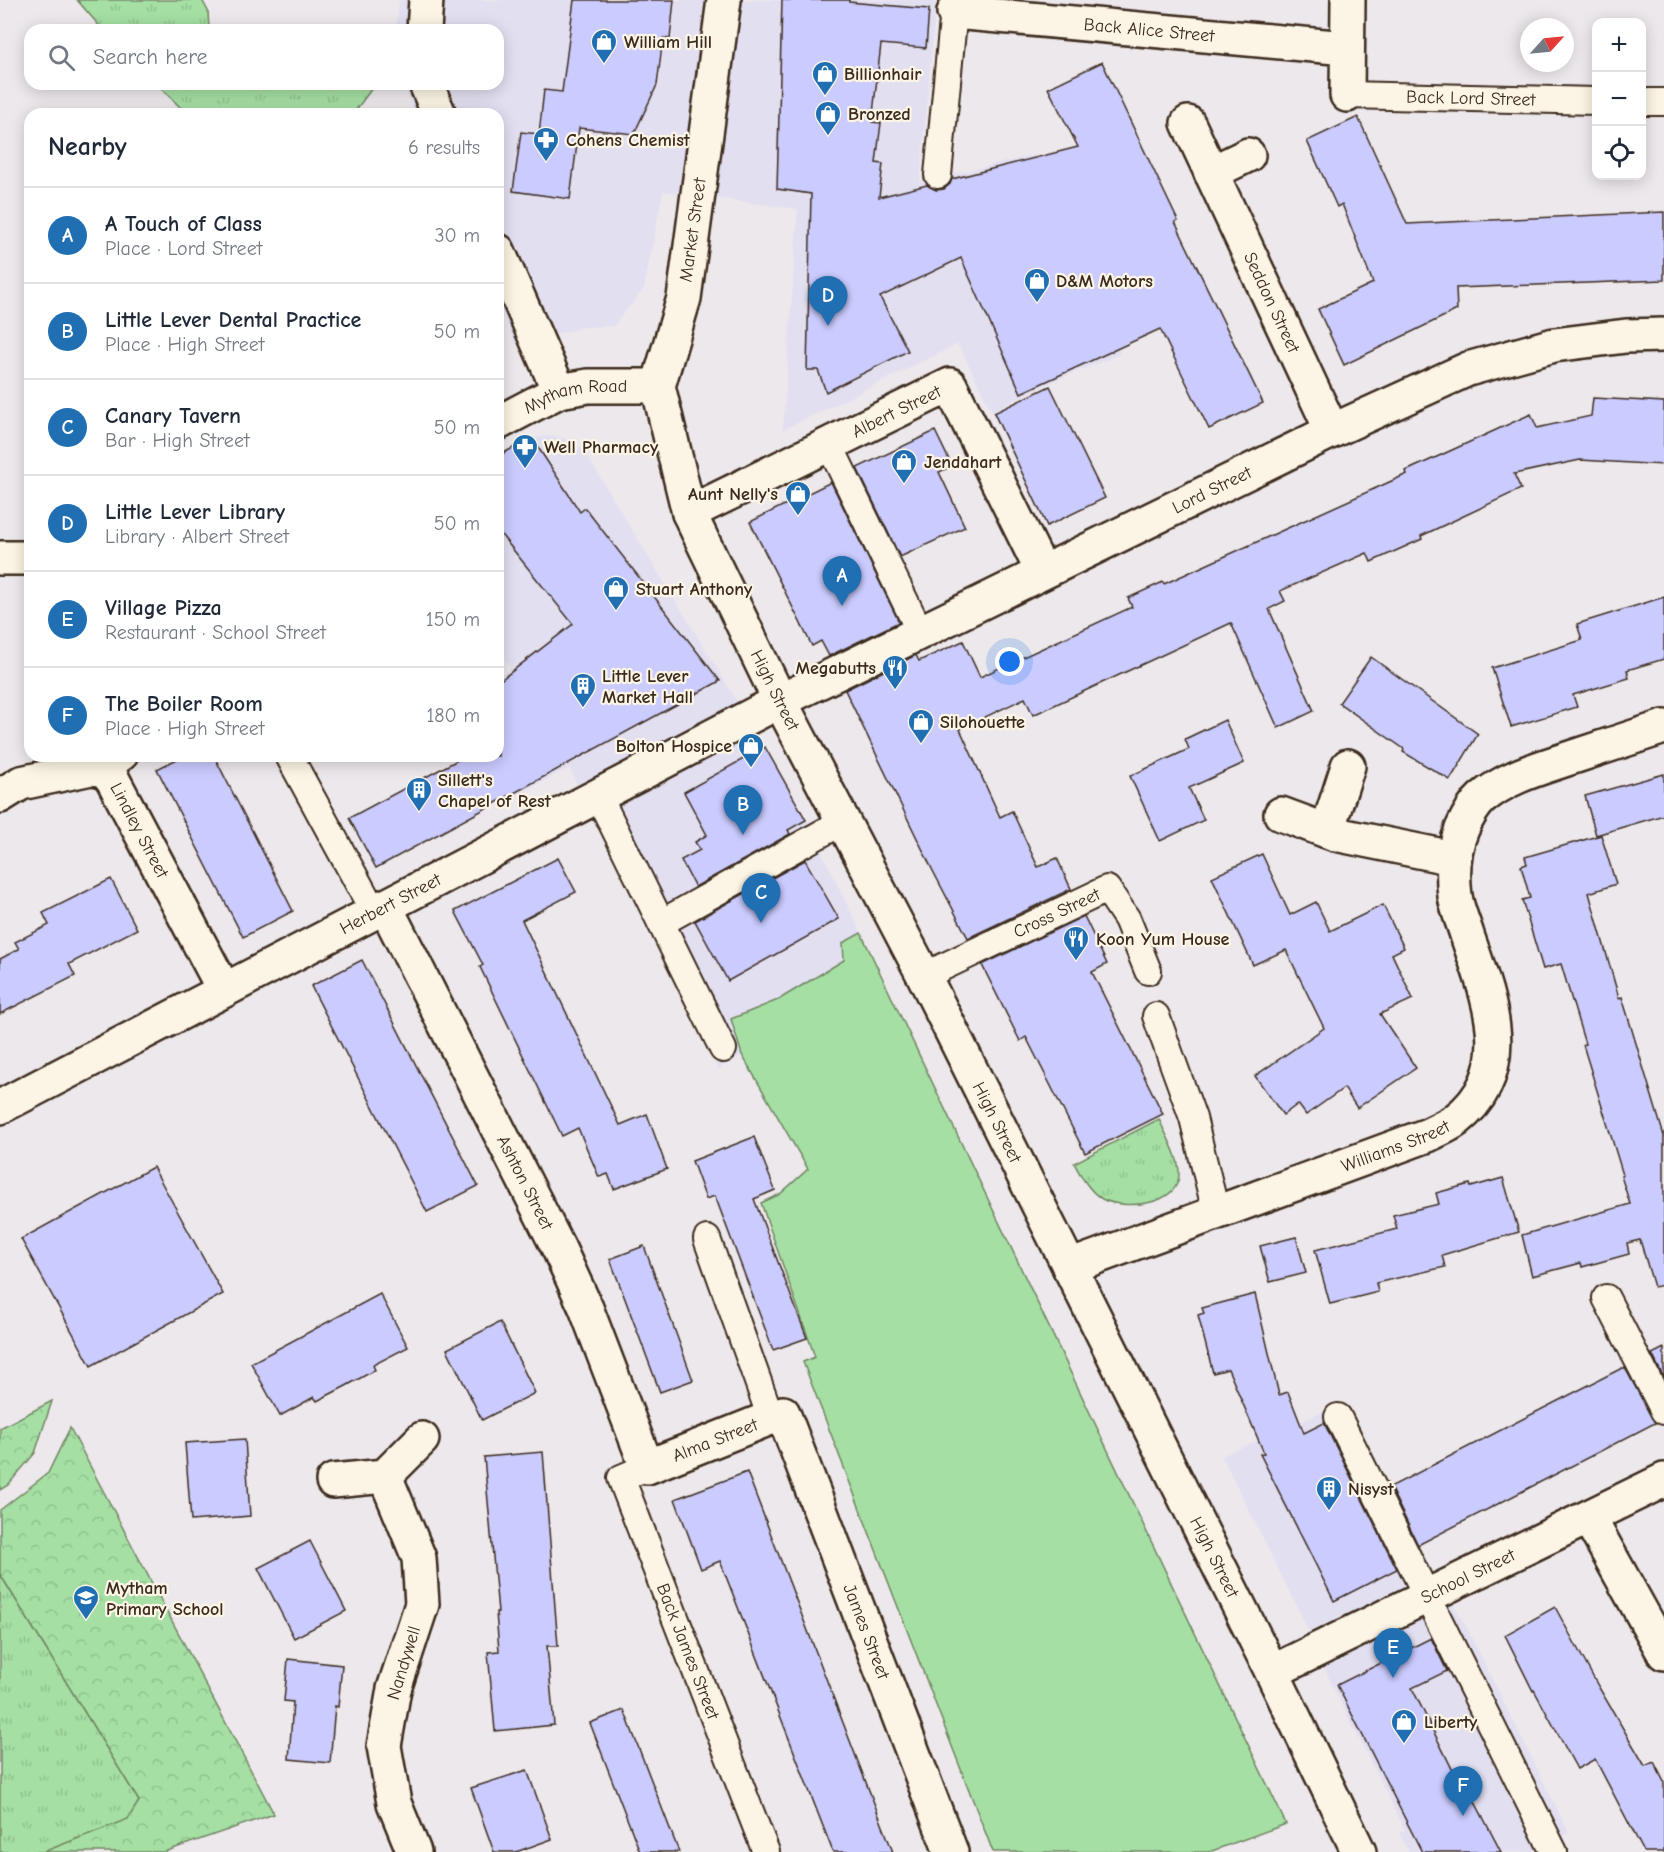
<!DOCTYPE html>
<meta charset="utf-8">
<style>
:root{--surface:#fff;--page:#f2f2f3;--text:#1f2937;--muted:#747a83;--line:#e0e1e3;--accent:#1f6fb2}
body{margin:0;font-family:"Comic Neue",sans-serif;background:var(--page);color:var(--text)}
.controls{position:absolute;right:18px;top:18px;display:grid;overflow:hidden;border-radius:12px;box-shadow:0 3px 15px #0003}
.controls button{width:54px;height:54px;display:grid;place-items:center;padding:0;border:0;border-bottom:2px solid var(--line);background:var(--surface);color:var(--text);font:30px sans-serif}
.compass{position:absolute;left:1520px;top:18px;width:54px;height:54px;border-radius:50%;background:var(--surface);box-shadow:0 3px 15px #0003;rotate:63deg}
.you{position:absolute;left:1010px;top:662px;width:21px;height:21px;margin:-15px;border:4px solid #fff;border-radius:50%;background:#1a73e8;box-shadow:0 0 0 9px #1a73e833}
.badge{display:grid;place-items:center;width:39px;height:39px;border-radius:50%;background:var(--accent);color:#fff;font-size:20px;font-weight:700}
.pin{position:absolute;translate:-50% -50px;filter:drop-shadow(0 2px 3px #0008)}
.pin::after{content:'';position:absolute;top:32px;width:21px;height:18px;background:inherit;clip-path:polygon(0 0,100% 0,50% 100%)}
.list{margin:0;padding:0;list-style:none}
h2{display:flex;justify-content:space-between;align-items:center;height:78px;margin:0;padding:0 24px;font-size:26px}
h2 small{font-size:20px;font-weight:400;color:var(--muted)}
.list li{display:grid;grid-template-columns:39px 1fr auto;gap:18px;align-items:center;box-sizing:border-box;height:96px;padding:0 24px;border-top:2px solid var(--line)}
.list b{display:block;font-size:22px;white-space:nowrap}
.list p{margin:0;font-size:20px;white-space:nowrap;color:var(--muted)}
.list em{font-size:20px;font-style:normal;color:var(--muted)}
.icon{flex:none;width:33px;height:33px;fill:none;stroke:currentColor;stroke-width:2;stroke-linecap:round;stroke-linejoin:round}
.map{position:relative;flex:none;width:1664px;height:1852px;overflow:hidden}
.search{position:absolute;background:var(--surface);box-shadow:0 3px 15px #0003;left:24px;top:24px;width:480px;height:66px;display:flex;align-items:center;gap:15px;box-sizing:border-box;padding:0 21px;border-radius:18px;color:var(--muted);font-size:22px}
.panel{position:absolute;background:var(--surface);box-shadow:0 3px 15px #0003;left:24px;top:108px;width:480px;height:654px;border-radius:18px}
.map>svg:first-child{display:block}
.built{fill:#e2dff1}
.grass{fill:url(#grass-tufts);stroke:#708461;stroke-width:1.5}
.forest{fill:url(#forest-crowns);stroke:#708461;stroke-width:1.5}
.park{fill:#a5dfa4;stroke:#708461;stroke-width:1.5}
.building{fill:#cacbfe;stroke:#3b2a1e;stroke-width:1.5}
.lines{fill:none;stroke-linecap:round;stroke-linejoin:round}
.lane-casing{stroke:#3b2a1e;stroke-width:30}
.street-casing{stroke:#3b2a1e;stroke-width:38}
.primary-casing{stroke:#3b2a1e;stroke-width:38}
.lane{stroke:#fcf5e5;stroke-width:26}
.street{stroke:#fcf5e5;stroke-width:33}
.primary{stroke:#fcf5e5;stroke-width:33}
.labels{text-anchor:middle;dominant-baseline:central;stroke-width:4.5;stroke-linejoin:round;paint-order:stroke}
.street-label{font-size:18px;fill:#3b2a1e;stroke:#fcf5e5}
.poi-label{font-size:18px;font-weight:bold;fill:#3b2a1e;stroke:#fcf5e5;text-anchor:start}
</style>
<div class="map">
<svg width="1664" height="1852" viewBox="0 0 1664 1852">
<defs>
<pattern id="grass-tufts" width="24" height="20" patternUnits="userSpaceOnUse" patternTransform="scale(1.5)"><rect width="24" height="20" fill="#a5dfa4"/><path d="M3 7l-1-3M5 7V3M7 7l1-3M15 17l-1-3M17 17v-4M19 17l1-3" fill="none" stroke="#8fc08d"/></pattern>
<pattern id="forest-crowns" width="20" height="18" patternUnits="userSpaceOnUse" patternTransform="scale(1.5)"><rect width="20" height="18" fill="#a5dfa4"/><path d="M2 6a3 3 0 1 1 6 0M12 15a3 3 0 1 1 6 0" fill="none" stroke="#8fc08d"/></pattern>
</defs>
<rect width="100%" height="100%" fill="#ede8ec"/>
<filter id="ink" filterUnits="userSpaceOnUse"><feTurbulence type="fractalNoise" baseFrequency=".0167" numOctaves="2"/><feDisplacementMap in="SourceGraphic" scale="12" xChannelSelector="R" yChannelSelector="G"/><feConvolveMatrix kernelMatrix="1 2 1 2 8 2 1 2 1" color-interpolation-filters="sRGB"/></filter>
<g filter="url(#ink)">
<g class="built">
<polygon points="399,0 936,0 920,182 1035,155 1120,354 1049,383 992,411 958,344 783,430 798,209 663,191 644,289 613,326 584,327 516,344 498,302 498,114 416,114 403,84 498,84 498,30 396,30"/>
<polygon points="552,436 565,439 582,448 765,747 806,820 861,933 844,943 844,960 778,1000 731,1019 742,1055 718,1069 569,768 491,808 463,756 498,756 498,678 511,668 498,651 498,456 532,438"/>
<polygon points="1343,1403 1421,1552 1461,1617 1569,1833 1531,1852 1409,1852 1399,1833 1405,1830 1331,1683 1301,1614 1222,1456"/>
</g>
<g class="grass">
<polygon points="77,0 202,0 208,11 209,30 103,30"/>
<polygon points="157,84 375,84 353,114 187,114"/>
<path d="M1159 1119C1166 1136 1180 1157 1179 1175 1178 1206 1123 1210 1102 1199 1089 1191 1081 1176 1074 1163Z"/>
<polygon points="0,1574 139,1801 129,1819 45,1852 0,1852"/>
</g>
<g class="forest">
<polygon points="52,1401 35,1453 8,1485 0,1490 0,1428"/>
<polygon points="70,1428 274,1814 164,1852 43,1852 128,1819 139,1801 0,1574 0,1510 48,1473"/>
</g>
<polygon class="park" points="861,933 1286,1824 1209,1852 993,1852 803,1362 815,1357 761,1203 780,1194 808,1169 742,1055 731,1019 778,1000 844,960 843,943"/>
<g class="building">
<polygon points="574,0 674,0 670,39 663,38 657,85 634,134 579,128 570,199 513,191 521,132 539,134 544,90 562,92"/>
<polygon points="782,0 849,0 849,2 929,9 926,48 881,44 872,122 881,123 876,163 883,164 879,197 927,185 936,190 944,189 950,184 952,179 1078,147 1048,88 1102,62 1178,221 1175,222 1263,403 1209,429 1160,329 1021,393 961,258 880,297 908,351 826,392 818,370 807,370 811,194 777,189"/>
<polygon points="1358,117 1407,224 1664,212 1664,280 1456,288 1457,310 1344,365 1318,309 1373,283 1342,204 1337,207 1307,141"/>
<polygon points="1050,386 1105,498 1047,526 994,413"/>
<polygon points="1593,398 1664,402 1664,465 1580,460 1514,474 1521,489 1421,536 1422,539 1371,562 1367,553 1280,591 1285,601 1269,609 1314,711 1278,728 1231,623 1033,715 1025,698 960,729 1000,817 1012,811 1038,867 1057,858 1071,889 968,938 933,871 845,690 916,655 919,661 963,641 980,677 1132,607 1128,598 1163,582 1164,584 1407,474 1406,471 1531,414 1537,428 1591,416"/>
<polygon points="935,431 952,466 939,472 965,527 900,557 857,468"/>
<polygon points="532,438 580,512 585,508 720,681 376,868 349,818 465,756 498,756 498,682 573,624 498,531 498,456"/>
<polygon points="831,482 899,622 829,656 821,641 812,646 750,522"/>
<polygon points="1664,597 1664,659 1627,670 1629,678 1573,695 1577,707 1511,727 1492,668 1582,640 1577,624"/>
<polygon points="1371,657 1478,734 1450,780 1403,752 1404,749 1339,703"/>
<polygon points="1225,720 1244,763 1189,788 1204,820 1160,841 1130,776 1189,749 1185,739"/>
<polygon points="765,747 806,820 788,830 790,834 695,887 681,860 700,850 695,842 707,835 684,792"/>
<polygon points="183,756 214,756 293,911 243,937 157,769"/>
<polygon points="1664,774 1664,815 1596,835 1585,796"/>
<polygon points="1601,835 1616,884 1589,893 1619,998 1622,997 1664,1136 1664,1285 1654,1287 1640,1240 1627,1243 1629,1254 1582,1267 1581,1263 1532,1276 1522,1235 1630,1204 1621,1176 1623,1175 1583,1045 1585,1044 1561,964 1543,969 1522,900 1530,898 1521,866 1527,864 1525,857"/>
<polygon points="1262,854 1290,915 1316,902 1330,931 1383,905 1404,948 1392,954 1413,999 1380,1014 1416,1068 1357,1108 1344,1088 1306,1115 1298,1104 1283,1115 1255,1076 1324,1028 1286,950 1253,965 1212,877"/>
<polygon points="558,858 576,892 522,920 620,1125 647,1114 667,1169 614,1189 608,1174 599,1177 578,1128 562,1136 480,967 483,965 455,911"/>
<polygon points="805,860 839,919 728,981 695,921"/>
<polygon points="111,879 137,929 69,964 75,976 0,1014 0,959 19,949 15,942 49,925 43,913"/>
<polygon points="1084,916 1107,964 1092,972 1163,1114 1085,1153 1026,1037 1020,1041 982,965"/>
<polygon points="362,960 478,1186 427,1212 311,986"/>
<polygon points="754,1137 775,1190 754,1199 807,1338 773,1350 715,1196 706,1199 692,1161"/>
<polygon points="153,1167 223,1294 91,1366 21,1239"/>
<polygon points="1503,1178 1519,1232 1442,1255 1445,1267 1376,1283 1378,1292 1330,1304 1315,1250 1397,1229 1393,1215 1439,1204 1436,1193 1470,1184 1471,1187"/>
<polygon points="1296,1237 1306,1273 1270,1282 1260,1246"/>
<polygon points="644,1246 693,1380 660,1392 610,1259"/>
<polygon points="380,1294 408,1347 373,1365 375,1370 346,1386 317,1401 314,1397 280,1416 251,1363"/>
<polygon points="1255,1294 1279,1395 1288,1392 1304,1433 1324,1423 1397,1569 1334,1601 1260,1454 1264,1453 1228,1369 1213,1373 1198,1315 1204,1313 1202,1308"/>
<polygon points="500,1322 535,1393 482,1420 447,1349"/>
<polygon points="1664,1348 1664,1378 1652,1354"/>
<polygon points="1622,1368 1625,1368 1655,1423 1418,1545 1390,1487"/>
<polygon points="245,1439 250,1516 191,1521 185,1443"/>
<polygon points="543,1452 558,1646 547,1646 554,1725 495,1731 488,1652 499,1651 496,1612 498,1612 484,1457"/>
<polygon points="747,1472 855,1754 893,1852 833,1852 720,1561 701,1569 675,1499"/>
<polygon points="310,1541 346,1611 294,1638 258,1568"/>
<polygon points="1555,1607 1598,1686 1645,1766 1654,1762 1664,1782 1664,1852 1644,1852 1595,1759 1577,1769 1534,1690 1533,1691 1505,1635"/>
<polygon points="1431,1638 1447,1671 1412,1688 1469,1803 1474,1800 1501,1852 1422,1852 1337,1685"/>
<polygon points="288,1659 342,1665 338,1707 335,1706 330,1763 289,1759 293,1702 284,1701"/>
<polygon points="624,1710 679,1852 640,1852 590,1723"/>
<polygon points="527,1770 552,1839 516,1852 494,1852 471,1788"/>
</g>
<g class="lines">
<defs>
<g id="lane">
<path id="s1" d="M1347 95 1596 101"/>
<polyline points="1642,102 1664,102"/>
<polyline points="938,175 955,0"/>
<polyline points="829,444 920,632"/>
<polyline points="289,756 374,912"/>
<polyline points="105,770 124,756"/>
<polyline points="598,795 723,1049"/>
<polyline points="661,923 842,822"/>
<path id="s2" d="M924 976 1107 889 1127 919 1148 971"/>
<polyline points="1156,1016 1193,1118 1216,1212"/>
<polyline points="707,1239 771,1418"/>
<polyline points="1606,1298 1664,1411"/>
<polyline points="1338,1417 1554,1852"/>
<path id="s3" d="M647 1467 621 1478 766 1852"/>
</g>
<g id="street">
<path id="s4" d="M954 12 1346 48"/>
<polyline points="424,30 426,0"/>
<polyline points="426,84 439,114"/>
<polyline points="1347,95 1348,0"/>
<path id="s5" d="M1188 123 1332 431"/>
<polyline points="1211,173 1248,155"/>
<polyline points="498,251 559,391"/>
<path id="s6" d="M498 423 559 391 588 386H658"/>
<path id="s7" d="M689 513 950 385 1042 571"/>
<polyline points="0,558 30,558"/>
<path id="s8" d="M0 796 21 783 91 768 105 770 113 780 224 990"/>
<polyline points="1281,814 1335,834 1453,858"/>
<polyline points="1327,831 1348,766"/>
<path id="s9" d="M385 906 559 1249 586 1308 647 1467 783 1413 951 1852"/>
<path id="s10" d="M0 1107 780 701 1332 431 1468 369 1554 345 1626 336 1664 335"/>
<path id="s11" d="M1069 1267 1428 1135C1437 1130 1448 1126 1456 1120 1520 1070 1488 997 1467 935 1463 922 1457 909 1455 896 1452 872 1453 850 1462 829 1467 818 1473 806 1482 798 1508 776 1541 768 1573 757 1603 747 1634 737 1664 727"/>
<polyline points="385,1476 419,1558 422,1604 394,1689 384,1746 394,1803 414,1852"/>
<polyline points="333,1481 385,1476 422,1439"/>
<polyline points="1589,1518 1664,1653"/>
<path id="s12" d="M1272 1672 1664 1480"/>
</g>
<g id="primary">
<path id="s13" d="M724 0 684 298 658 386 689 513 780 701 924 976 1272 1672 1359 1852"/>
</g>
</defs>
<use href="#lane" class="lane-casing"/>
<use href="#street" class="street-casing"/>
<use href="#primary" class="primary-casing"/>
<use href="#lane" class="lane"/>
<use href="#street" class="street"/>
<use href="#primary" class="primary"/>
</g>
</g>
<defs>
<symbol id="shop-pin" viewBox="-11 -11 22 30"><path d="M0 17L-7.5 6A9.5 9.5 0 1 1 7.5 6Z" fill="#1f6fb2" stroke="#fcf5e5"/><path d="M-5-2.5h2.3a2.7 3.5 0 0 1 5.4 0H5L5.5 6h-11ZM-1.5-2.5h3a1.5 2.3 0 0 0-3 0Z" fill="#fff"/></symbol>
<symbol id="pharmacy-pin" viewBox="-11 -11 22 30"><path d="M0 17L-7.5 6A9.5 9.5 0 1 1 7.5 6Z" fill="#1f6fb2" stroke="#fcf5e5"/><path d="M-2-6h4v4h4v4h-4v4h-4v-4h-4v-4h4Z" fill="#fff"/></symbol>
<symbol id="restaurant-pin" viewBox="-11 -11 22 30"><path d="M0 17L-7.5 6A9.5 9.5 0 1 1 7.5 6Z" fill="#1f6fb2" stroke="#fcf5e5"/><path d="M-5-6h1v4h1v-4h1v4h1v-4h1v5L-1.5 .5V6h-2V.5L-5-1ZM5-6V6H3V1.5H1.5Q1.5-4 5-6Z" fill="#fff"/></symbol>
<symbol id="building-pin" viewBox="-11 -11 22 30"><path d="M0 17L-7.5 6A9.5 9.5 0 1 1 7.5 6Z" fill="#1f6fb2" stroke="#fcf5e5"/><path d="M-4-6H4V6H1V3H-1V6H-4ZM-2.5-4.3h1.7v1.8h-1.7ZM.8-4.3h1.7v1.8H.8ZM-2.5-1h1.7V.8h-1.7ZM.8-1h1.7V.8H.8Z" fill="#fff"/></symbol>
<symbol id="school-pin" viewBox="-11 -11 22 30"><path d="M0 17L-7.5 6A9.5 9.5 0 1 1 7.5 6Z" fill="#1f6fb2" stroke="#fcf5e5"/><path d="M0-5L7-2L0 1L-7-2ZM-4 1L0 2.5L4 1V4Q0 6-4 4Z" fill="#fff"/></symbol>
</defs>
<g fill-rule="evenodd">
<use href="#shop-pin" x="589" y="27" width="30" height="40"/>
<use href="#shop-pin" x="810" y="59" width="30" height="40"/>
<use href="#shop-pin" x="813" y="99" width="30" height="40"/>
<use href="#pharmacy-pin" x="531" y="125" width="30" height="40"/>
<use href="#shop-pin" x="1022" y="266" width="30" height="40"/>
<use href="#pharmacy-pin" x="510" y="432" width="30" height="40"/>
<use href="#shop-pin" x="889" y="447" width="30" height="40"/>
<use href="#shop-pin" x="783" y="479" width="30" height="40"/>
<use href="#shop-pin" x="601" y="574" width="30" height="40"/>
<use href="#restaurant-pin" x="880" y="653" width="30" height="40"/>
<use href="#building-pin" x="568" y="671" width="30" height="40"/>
<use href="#shop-pin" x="906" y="707" width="30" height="40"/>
<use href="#shop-pin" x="736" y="731" width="30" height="40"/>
<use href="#building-pin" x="404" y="775" width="30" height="40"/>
<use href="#restaurant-pin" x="1061" y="924" width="30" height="40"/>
<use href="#building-pin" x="1314" y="1474" width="30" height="40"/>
<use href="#school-pin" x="71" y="1583" width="30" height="40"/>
<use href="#shop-pin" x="1389" y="1707" width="30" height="40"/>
</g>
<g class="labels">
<g class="street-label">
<text stroke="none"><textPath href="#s4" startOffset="196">Back Alice Street</textPath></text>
<text stroke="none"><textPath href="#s1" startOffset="124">Back Lord Street</textPath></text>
<text transform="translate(693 230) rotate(-82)">Market Street</text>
<text stroke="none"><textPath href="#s5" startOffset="198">Seddon Street</textPath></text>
<text stroke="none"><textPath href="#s6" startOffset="84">Mytham Road</textPath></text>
<text stroke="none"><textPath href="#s7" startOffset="231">Albert Street</textPath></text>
<text stroke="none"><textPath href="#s10" startOffset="1360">Lord Street</textPath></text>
<text stroke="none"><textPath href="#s13" startOffset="720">High Street</textPath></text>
<text stroke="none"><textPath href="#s8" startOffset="180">Lindley Street</textPath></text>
<text stroke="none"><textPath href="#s10" startOffset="440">Herbert Street</textPath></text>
<text stroke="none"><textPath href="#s2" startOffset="147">Cross Street</textPath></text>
<text stroke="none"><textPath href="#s13" startOffset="1206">High Street</textPath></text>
<text stroke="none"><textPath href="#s11" startOffset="348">Williams Street</textPath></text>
<text stroke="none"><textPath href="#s9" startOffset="310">Ashton Street</textPath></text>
<text stroke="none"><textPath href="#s9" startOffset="693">Alma Street</textPath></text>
<text stroke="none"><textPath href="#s13" startOffset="1692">High Street</textPath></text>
<text stroke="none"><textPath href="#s12" startOffset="218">School Street</textPath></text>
<text stroke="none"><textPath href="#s9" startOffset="1000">James Street</textPath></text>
<text stroke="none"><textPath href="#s3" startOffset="214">Back James Street</textPath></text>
<text transform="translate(404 1663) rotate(-73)">Nandywell</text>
</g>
<g class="poi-label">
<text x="624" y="42">William Hill</text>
<text x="844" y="74">Billionhair</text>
<text x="848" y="114">Bronzed</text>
<text x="566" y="140">Cohens Chemist</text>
<text x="1056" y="281">D&amp;M Motors</text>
<text x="544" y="447">Well Pharmacy</text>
<text x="924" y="462">Jendahart</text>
<text x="778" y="494" text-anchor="end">Aunt Nelly's</text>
<text x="636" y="589">Stuart Anthony</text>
<text x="876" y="668" text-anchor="end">Megabutts</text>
<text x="602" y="676">Little Lever<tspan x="602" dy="21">Market Hall</tspan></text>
<text x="940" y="722">Silohouette</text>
<text x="732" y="746" text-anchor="end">Bolton Hospice</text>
<text x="438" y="780">Sillett's<tspan x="438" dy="21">Chapel of Rest</tspan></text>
<text x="1096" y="939">Koon Yum House</text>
<text x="1348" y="1489">Nisyst</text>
<text x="106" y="1588">Mytham<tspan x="106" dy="21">Primary School</tspan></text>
<text x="1424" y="1722">Liberty</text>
</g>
</g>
</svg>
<div class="controls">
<button>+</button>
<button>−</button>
<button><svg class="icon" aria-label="locate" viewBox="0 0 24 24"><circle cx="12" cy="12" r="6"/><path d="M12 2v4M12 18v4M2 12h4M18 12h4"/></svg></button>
</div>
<svg class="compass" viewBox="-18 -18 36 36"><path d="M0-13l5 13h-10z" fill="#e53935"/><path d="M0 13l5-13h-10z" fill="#747a83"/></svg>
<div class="you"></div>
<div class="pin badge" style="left:842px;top:606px">A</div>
<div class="pin badge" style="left:743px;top:835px">B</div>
<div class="pin badge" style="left:761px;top:923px">C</div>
<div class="pin badge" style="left:828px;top:326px">D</div>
<div class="pin badge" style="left:1393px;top:1678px">E</div>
<div class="pin badge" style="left:1463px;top:1816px">F</div>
<div class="search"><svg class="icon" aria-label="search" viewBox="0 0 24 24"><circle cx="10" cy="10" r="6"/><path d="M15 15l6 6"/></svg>Search here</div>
<section class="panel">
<h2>Nearby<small>6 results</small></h2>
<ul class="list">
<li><span class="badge">A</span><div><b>A Touch of Class</b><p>Place · Lord Street</p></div><em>30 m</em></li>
<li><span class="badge">B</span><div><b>Little Lever Dental Practice</b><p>Place · High Street</p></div><em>50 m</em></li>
<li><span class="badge">C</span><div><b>Canary Tavern</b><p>Bar · High Street</p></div><em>50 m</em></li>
<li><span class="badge">D</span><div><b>Little Lever Library</b><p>Library · Albert Street</p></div><em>50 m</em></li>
<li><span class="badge">E</span><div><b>Village Pizza</b><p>Restaurant · School Street</p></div><em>150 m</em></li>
<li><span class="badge">F</span><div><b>The Boiler Room</b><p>Place · High Street</p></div><em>180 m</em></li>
</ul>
</section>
</div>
